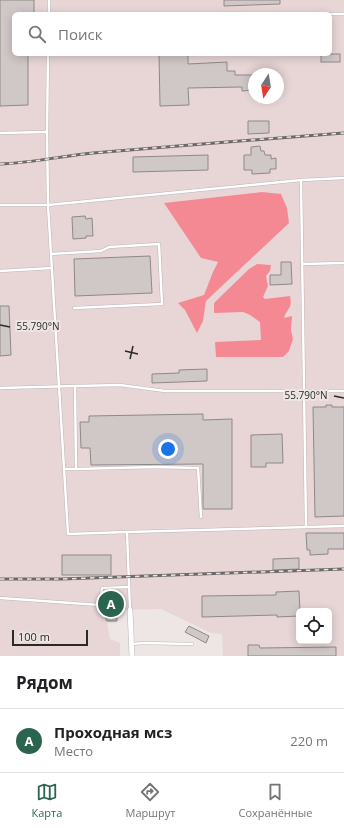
<!DOCTYPE html>
<html lang="ru">
<meta charset="utf-8">
<style>
:root{--surface:#fff;--page:#f2f2f2;--text:#202124;--muted:#757577;--line:#e0e0e0;--accent:#2b654f}
body{margin:0;font-family:"Open Sans",sans-serif;background:var(--page);color:var(--text)}
.controls{position:absolute;right:12px;bottom:12px;display:grid;overflow:hidden;border-radius:6px;box-shadow:0 2px 10px #0003}
.controls button{width:36px;height:36px;display:grid;place-items:center;padding:0;border:0;border-bottom:1px solid var(--line);background:var(--surface);color:var(--text);font:20px sans-serif}
.compass{position:absolute;left:248px;top:68px;width:36px;height:36px;border-radius:50%;background:var(--surface);box-shadow:0 2px 10px #0003;rotate:192deg}
.scale{position:absolute;left:12px;bottom:10px;width:76px;box-sizing:border-box;padding-left:4px;border:2px solid #2b2828;border-top:0;font-size:11px;line-height:14px;white-space:nowrap;color:#2b2828;-webkit-text-stroke:3px #eee5e5;paint-order:stroke}
.you{position:absolute;left:168px;top:449px;width:14px;height:14px;margin:-10px;border:3px solid #fff;border-radius:50%;background:#1a73e8;box-shadow:0 0 0 6px #1a73e833}
.badge{display:grid;place-items:center;width:26px;height:26px;border-radius:50%;background:var(--accent);color:#fff;font-size:13px;font-weight:700}
.pin{position:absolute;translate:-50% -50%;border:2px solid #fff;box-shadow:0 1px 4px #0006}
.list{margin:0;padding:0;list-style:none}
h2{display:flex;justify-content:space-between;align-items:center;height:52px;margin:0;padding:0 16px;font-size:17px}
h2 small{font-size:13px;font-weight:400;color:var(--muted)}
.list li{display:grid;grid-template-columns:26px 1fr auto;gap:12px;align-items:center;box-sizing:border-box;height:64px;padding:0 16px;border-top:1px solid var(--line)}
.list b{display:block;font-size:15px;white-space:nowrap}
.list p{margin:0;font-size:13px;white-space:nowrap;color:var(--muted)}
.list em{font-size:13px;font-style:normal;color:var(--muted)}
.icon{flex:none;width:22px;height:22px;fill:none;stroke:currentColor;stroke-width:2;stroke-linecap:round;stroke-linejoin:round}
.map{position:relative;flex:none;width:344px;height:656px;overflow:hidden}
.search{position:absolute;background:var(--surface);box-shadow:0 2px 10px #0003;left:12px;right:12px;top:12px;height:44px;display:flex;align-items:center;gap:10px;box-sizing:border-box;padding:0 14px;border-radius:6px;color:var(--muted);font-size:15px}
.sheet{height:116px;background:var(--surface)}
nav{display:flex;justify-content:space-around;align-items:center;box-sizing:border-box;height:56px;border-top:1px solid var(--line);background:var(--surface);font-size:11px;color:var(--muted)}
nav a{display:grid;justify-items:center;gap:2px}
nav .on{color:var(--accent)}
.map>svg:first-child{display:block}
.built{fill:#e8d6d7;fill-rule:evenodd}
.forest{fill:#f48993}
.building{fill:#d0c7c7;stroke:#908888}
.lines{fill:none;stroke-linecap:round;stroke-linejoin:round}
.lane-casing{stroke:#bdb4b5;stroke-width:3.5}
.street-casing{stroke:#bdb4b5;stroke-width:6}
.lane{stroke:#fff;stroke-width:2.5}
.street{stroke:#fff;stroke-width:5}
.rail-casing{stroke:#6e6969;stroke-width:3}
.rail{stroke:#eee5e5;stroke-width:1.5;stroke-dasharray:4.5;stroke-linecap:butt}
.ticks{fill:none;stroke:#2b2828;stroke-width:1.5}
.ticks-label{font-size:10px;text-anchor:middle;fill:#2b2828;stroke:#eee5e5;stroke-width:4;stroke-linejoin:round;paint-order:stroke}
</style>
<div class="map">
<svg width="344" height="656" viewBox="0 0 344 656">
<rect width="100%" height="100%" fill="#eee5e5"/>
<path class="built" d="M0 0H344V656H223L222 634 211 633 161 609 117 610V621L107 622 110 639 120 643V656H0ZM14 14H330V54H14ZM254 74H278V98H254ZM299 611H329V641H299Z"/>
<g class="forest">
<polygon points="262,192 281,194 287,208 289,223 206,301 203,321 197,333 185,310 178,303 204,295 213,272 218,262 201,258 164,203"/>
<path d="M257 264 271 265 270 271 266 276 268 286 263 297 265 299 290 296C293 309 287 308 284 318L292 316 291 330 293 339 289 351 283 357H216L215 342 261 340 260 322 250 315 243 312 214 313V303L249 269Z"/>
</g>
<g class="building">
<polygon points="0,0 34,0 34,14 14,14 14,54 28,54 28,105 0,106"/>
<polygon points="224,0 280,0 280,4 224,6"/>
<polygon points="159,54 188,54 188,64 227,62 227,71 235,71 235,75 254,75 254,90 242,91 242,87 188,88 189,105 160,106"/>
<rect x="321" y="54" width="19" height="8"/>
<polygon points="248,121 269,121 269,133 248,134"/>
<polygon points="260,146 261,151 264,151 265,155 271,155 271,159 276,158 276,169 270,169 270,173 252,174 252,170 244,170 244,155 251,155 251,147"/>
<polygon points="208,155 208,170 133,172 133,157"/>
<polygon points="85,216 86,219 92,218 93,236 86,236 86,238 73,239 72,217"/>
<polygon points="150,256 152,293 75,296 74,259"/>
<polygon points="281,262 291,262 292,284 270,285 270,275 281,275"/>
<polygon points="0,306 9,306 11,355 0,356"/>
<polygon points="207,369 207,381 152,383 152,374 179,373 179,370"/>
<polygon points="326,405 332,405 332,407 344,407 344,516 315,517 313,407 326,407"/>
<polygon points="203,414 203,420 232,419 232,509 203,509 203,464 91,465 90,448 81,448 80,422 89,422 89,416"/>
<polygon points="282,434 283,463 266,463 266,467 251,467 251,435"/>
<polygon points="306,533 344,533 344,549 328,549 328,554 310,555 310,550 307,550"/>
<rect x="62" y="555" width="49" height="20"/>
<polygon points="299,558 299,569 273,570 273,559"/>
<polygon points="299,591 300,611 299,611 299,616 277,617 277,615 202,617 202,596 276,595 276,592"/>
<polygon points="107,597 116,597 117,621 107,621 103,613"/>
<polygon points="189,626 209,636 206,643 185,632"/>
<polygon points="248,645 259,645 260,648 336,647 336,656 248,656"/>
</g>
<g class="lines">
<defs>
<g id="lane">
<polyline points="49,14 49,0"/>
<polyline points="330,14 344,14"/>
<polyline points="48,54 47,132 48,205 68,534 127,532"/>
<polyline points="0,133 47,132"/>
<polyline points="301,180 306,527"/>
<polyline points="0,205 48,205 301,180 344,178"/>
<polyline points="51,254 101,251 109,247 159,244 162,304 74,308"/>
<polyline points="302,264 344,263"/>
<polyline points="0,271 52,268"/>
<polyline points="0,388 75,386 120,385 165,391 344,391"/>
<polyline points="64,469 76,469 75,386"/>
<polyline points="76,469 155,467 198,468 201,517"/>
<polyline points="0,598 100,605 102,588 129,587"/>
<polyline points="130,610 127,532 344,526"/>
<polyline points="132,644 143,643 192,644"/>
</g>
<polyline id="street" points="130,610 132,656"/>
</defs>
<use href="#lane" class="lane-casing"/>
<use href="#street" class="street-casing"/>
<use href="#lane" class="lane"/>
<use href="#street" class="street"/>
<defs>
<g id="rail">
<path d="M0 164C31 163 62 156 93 153 177 146 260 139 344 133"/>
<polyline points="0,579 62,579 344,569"/>
</g>
</defs>
<use href="#rail" class="rail-casing"/>
<use href="#rail" class="rail"/>
</g>
<path class="ticks" d="M0 325 10 327M125 351 138 354M130 359 133 346M334 396 344 398"/>
<g class="ticks-label">
<text x="38" y="330">55.790°N</text>
<text x="306" y="399">55.790°N</text>
</g>
</svg>
<div class="controls">
<button><svg class="icon" aria-label="locate" viewBox="0 0 24 24"><circle cx="12" cy="12" r="6"/><path d="M12 2v4M12 18v4M2 12h4M18 12h4"/></svg></button>
</div>
<svg class="compass" viewBox="-18 -18 36 36"><path d="M0-13l5 13h-10z" fill="#e53935"/><path d="M0 13l5-13h-10z" fill="#757577"/></svg>
<div class="scale">100 m</div>
<div class="you"></div>
<div class="pin badge" style="left:111px;top:604px">A</div>
<div class="search"><svg class="icon" aria-label="search" viewBox="0 0 24 24"><circle cx="10" cy="10" r="6"/><path d="M15 15l6 6"/></svg>Поиск</div>
</div>
<section class="sheet">
<h2>Рядом<small></small></h2>
<ul class="list">
<li><span class="badge">A</span><div><b>Проходная мсз</b><p>Место</p></div><em>220 m</em></li>
</ul>
</section>
<nav>
<a class="on"><svg class="icon" aria-label="map" viewBox="0 0 24 24"><path d="M3 6l6-2 6 2 6-2v14l-6 2-6-2-6 2zM9 4v14M15 6v14"/></svg>Карта</a>
<a><svg class="icon" aria-label="directions" viewBox="0 0 24 24"><path d="M12 3l9 9-9 9-9-9zM9 14v-3h6M13 9l2 2-2 2"/></svg>Маршрут</a>
<a><svg class="icon" aria-label="saved" viewBox="0 0 24 24"><path d="M7 4h10v16l-5-4-5 4z"/></svg>Сохранённые</a>
</nav>
